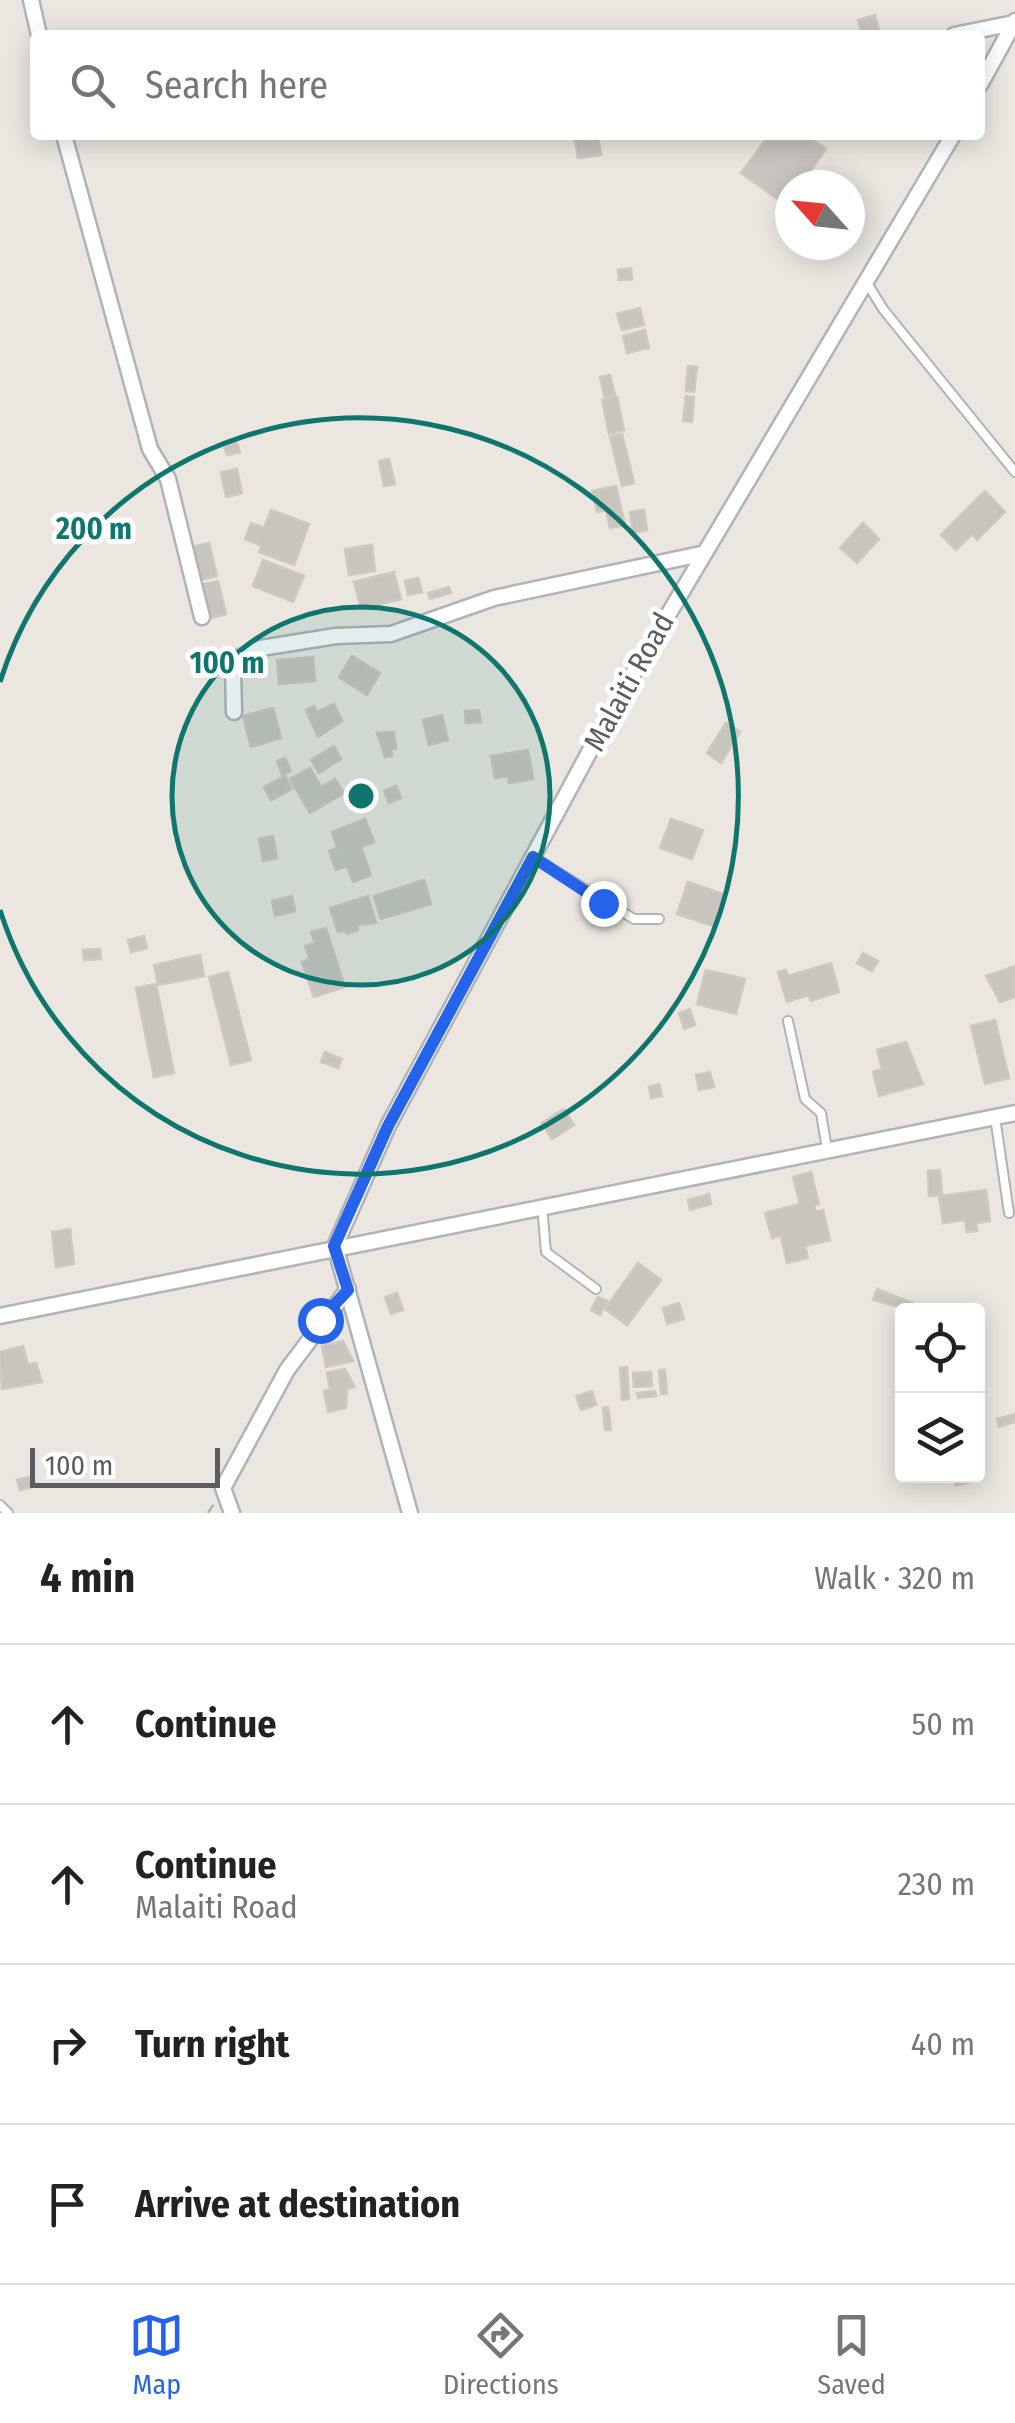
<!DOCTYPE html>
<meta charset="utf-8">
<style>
:root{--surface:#fff;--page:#f2f2f2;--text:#222;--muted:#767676;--line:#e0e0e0;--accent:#2563eb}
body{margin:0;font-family:"Fira Sans Condensed",sans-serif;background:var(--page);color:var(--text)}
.controls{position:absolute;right:30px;bottom:30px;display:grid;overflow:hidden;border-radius:10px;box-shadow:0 5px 25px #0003}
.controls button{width:90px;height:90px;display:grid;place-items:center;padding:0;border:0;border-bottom:2px solid var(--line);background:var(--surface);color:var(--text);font:50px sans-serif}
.compass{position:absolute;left:775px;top:170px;width:90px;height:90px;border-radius:50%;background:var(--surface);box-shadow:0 5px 25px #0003;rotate:297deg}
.scale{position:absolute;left:30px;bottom:25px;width:190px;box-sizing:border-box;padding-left:10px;border:5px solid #595d60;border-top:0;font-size:28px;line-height:35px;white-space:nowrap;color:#595d60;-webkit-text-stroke:8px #fff;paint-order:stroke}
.stop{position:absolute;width:30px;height:30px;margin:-22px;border:8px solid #2563eb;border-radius:50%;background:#fff}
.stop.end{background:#2563eb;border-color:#fff;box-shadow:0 2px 10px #0008}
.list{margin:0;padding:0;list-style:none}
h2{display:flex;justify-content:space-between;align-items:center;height:130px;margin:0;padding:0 40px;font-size:42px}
h2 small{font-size:32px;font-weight:400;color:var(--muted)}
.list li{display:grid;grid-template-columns:65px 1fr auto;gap:30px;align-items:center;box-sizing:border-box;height:160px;padding:0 40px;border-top:2px solid var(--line)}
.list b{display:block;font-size:38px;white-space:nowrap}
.list p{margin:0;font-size:32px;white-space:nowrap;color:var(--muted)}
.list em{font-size:32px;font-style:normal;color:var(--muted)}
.icon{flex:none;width:55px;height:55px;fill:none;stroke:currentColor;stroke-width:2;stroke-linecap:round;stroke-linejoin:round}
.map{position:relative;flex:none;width:1015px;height:1513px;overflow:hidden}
.search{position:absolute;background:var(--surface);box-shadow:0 5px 25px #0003;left:30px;right:30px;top:30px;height:110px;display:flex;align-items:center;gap:25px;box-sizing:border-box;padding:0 35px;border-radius:10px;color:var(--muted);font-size:38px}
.sheet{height:770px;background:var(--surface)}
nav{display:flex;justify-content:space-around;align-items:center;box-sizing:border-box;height:140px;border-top:2px solid var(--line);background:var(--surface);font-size:28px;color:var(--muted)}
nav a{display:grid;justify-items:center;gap:5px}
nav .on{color:var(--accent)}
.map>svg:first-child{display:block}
.building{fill:#c8c4be;stroke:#cfc8bf;stroke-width:2.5}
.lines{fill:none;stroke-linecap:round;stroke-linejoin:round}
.lane-casing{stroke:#b1b3b7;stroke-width:12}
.street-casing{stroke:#b1b3b7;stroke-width:19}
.path{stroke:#98c2a0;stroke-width:2.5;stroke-dasharray:10 5;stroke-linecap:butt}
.lane{stroke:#fff;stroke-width:8}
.street{stroke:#fff;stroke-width:14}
.route{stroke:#2563eb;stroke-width:12}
.ring{fill:none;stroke:#0f766e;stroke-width:5}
.labels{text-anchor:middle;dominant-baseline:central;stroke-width:10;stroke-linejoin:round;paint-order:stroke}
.street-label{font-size:30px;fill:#595d60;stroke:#fff}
.centre{fill:#0f766e;stroke:#fff;stroke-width:5}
.ring-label{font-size:30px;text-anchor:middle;font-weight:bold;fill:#0f766e;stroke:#fff;stroke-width:10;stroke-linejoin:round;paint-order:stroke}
</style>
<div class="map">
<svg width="1015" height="1513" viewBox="0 0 1015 1513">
<rect width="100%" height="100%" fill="#ebe7e0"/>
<g class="building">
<polygon points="875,15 880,34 862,35 858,20"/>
<polygon points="598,135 601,155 578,158 575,139"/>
<polygon points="769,135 806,135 826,149 800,185 790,185 790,208 741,173"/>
<polygon points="631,268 632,279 619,280 618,270"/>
<polygon points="640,308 644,325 622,330 617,314"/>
<polygon points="645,330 649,348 627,353 623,336"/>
<polygon points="688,366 697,367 694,392 686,391"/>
<polygon points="610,375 615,395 605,398 600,377"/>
<polygon points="686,396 694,397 692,422 683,421"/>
<polygon points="617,397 624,430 609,434 602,400"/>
<polygon points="622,434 634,483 622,486 610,437"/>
<polygon points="237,443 240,452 227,455 224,446"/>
<polygon points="389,459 395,484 384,486 379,461"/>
<polygon points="237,469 242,493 226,497 221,472"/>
<polygon points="616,486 625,525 610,528 606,510 597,512 592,491"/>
<polygon points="985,491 1005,512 977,540 972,534 956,550 941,535"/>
<polygon points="271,510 309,524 294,565 259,552 262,546 245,539 251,523 264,528"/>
<polygon points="644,510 647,530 633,533 630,512"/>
<polygon points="863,523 879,539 857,563 840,548"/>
<polygon points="209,543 217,576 195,581 187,548"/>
<polygon points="372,545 375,571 349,575 345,549"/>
<polygon points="263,560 304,576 293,602 253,586"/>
<polygon points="394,572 401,599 361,609 354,582"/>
<polygon points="418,578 422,592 408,595 405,581"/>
<polygon points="218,581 226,614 204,620 196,586"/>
<polygon points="449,587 451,593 430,599 428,593"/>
<polygon points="352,656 380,673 367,695 339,677"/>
<polygon points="313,657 315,681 279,684 277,660"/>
<polygon points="334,704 342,721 318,737 306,710 314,706 317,712"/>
<polygon points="273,708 281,738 251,747 243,716"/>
<polygon points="479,710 481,722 466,723 465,711"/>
<polygon points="442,715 448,740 429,745 423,720"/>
<polygon points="726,723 740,732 721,763 707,753"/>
<polygon points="394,732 396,749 391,749 392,756 385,757 377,733"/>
<polygon points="334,746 341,759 319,773 311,760"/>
<polygon points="528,750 533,779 509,783 508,776 495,778 491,756"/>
<polygon points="285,758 291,771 282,775 277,761"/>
<polygon points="310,768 321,787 335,779 344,793 310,813 290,779"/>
<polygon points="285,776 292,789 271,800 264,787"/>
<polygon points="396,786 401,798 389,803 384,791"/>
<polygon points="365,819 374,842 361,847 371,875 353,882 347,866 336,870 329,851 337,848 332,832"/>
<polygon points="671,819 703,830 692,859 660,848"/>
<polygon points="273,836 277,858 263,861 259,839"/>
<polygon points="424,880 431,904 381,919 374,896"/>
<polygon points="688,882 723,894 713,926 677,914"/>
<polygon points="292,896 295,911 275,916 272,901"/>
<polygon points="368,896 376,923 357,925 358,930 347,934 345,930 338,932 330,908"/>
<polygon points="326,928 345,987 314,997 302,962 310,959 305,946 315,943 311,932"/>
<polygon points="144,936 147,948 131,952 128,940"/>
<polygon points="100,949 101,959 84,960 83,950"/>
<polygon points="863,953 878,961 872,971 857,963"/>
<polygon points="200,955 204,976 158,985 154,965"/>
<polygon points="831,963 839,992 811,1001 809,995 787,1002 778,972 786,970 788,976"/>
<polygon points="1015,966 1015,997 1000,1002 986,976"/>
<polygon points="706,970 745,979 736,1014 697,1004"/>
<polygon points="228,972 251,1060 231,1065 209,977"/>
<polygon points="156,984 174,1073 154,1077 136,988"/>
<polygon points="690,1009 695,1025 684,1029 679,1013"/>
<polygon points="995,1020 1009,1078 985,1084 971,1026"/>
<polygon points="906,1042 923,1084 879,1096 873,1072 882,1069 877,1050"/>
<polygon points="325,1052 342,1059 338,1068 321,1062"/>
<polygon points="710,1072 714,1087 699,1090 696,1075"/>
<polygon points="659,1084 662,1096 651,1098 649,1087"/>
<polygon points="564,1109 574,1125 552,1139 542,1123"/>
<polygon points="940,1170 942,1195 929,1196 928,1171"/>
<polygon points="811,1172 819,1204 814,1205 816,1212 823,1210 830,1240 805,1246 808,1258 787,1263 781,1236 772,1238 765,1213 800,1204 793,1177"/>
<polygon points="986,1190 990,1221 976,1223 977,1231 967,1232 965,1220 943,1223 939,1196"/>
<polygon points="709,1194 711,1204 690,1210 688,1200"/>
<polygon points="70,1229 74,1264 56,1267 52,1232"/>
<polygon points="638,1263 661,1280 627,1325 605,1309"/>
<polygon points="877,1289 913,1303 911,1310 873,1300"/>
<polygon points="397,1293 403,1310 391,1314 385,1297"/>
<polygon points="598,1297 607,1301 600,1315 591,1310"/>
<polygon points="679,1303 684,1319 667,1324 663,1308"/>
<polygon points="343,1341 353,1361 326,1367 322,1346"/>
<polygon points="23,1346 28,1365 36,1363 42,1382 2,1389 0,1352"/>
<polygon points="627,1367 629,1399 622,1400 620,1368"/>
<polygon points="345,1369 355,1387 347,1389 346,1408 328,1412 324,1391 330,1389 327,1373"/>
<polygon points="659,1370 665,1370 667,1394 661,1394"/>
<polygon points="651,1372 652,1386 634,1387 633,1373"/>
<polygon points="592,1391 596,1405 581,1410 576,1396"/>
<polygon points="655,1391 656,1396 638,1398 637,1393"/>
<polygon points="608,1407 611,1430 605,1430 603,1408"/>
<polygon points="1015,1414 1015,1422 999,1427 997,1419"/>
<polygon points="978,1471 979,1480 956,1485 955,1476 978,1476"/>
<polygon points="33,1476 36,1486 20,1490 17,1480"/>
</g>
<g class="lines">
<defs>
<g id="lane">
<polyline points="867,283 883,309 1015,472"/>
<polyline points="533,857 634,919 659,919"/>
<polyline points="788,1021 805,1099 821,1113 827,1149"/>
<polyline points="995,1117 1009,1213"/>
<polyline points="542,1205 546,1252 596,1289"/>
<polyline points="0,1505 8,1513"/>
</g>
<g id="street">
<polyline points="31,0 39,35"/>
<polyline points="954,35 1014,23"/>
<polyline points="980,85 1015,21"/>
<polyline points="64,135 150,449 168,479 202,617"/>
<polyline points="234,712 233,668 238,658 261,648 336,636 391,634 494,598 701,554"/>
<polyline points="335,1246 388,1126 614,706 953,135"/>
<polyline points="335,1246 410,1513"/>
<polyline points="0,1316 1015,1113"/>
<polyline points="232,1513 223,1488 287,1370 348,1289"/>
</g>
</defs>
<use href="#lane" class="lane-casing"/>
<use href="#street" class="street-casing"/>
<polyline class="path" points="208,1513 215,1502"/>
<use href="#lane" class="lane"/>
<use href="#street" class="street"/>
</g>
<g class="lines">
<polyline class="route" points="320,1320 348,1290 334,1246 388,1126 533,857 603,903"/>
</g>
<circle cx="361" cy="796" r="189" fill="#0f766e" fill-opacity=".12"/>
<g class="ring">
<circle cx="361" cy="796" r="189"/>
<path d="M0 682A378 378 0 1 1 0 910"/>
</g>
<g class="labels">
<g class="street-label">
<text transform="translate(629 682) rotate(-61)">Malaiti Road</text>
</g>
</g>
<circle cx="361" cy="796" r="15" class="centre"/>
<g class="ring-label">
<text x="94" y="539">200 m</text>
<text x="227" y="673">100 m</text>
</g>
</svg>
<div class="controls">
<button><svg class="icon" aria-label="locate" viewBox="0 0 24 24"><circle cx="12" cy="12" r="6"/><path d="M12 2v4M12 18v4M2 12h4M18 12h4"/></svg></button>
<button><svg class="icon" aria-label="layers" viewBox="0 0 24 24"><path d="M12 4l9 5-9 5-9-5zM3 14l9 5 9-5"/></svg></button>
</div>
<svg class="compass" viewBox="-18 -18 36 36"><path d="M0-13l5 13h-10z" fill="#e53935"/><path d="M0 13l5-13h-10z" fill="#767676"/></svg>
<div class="scale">100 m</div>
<div class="stop" style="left:320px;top:1320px"></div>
<div class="stop end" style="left:603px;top:903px"></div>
<div class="search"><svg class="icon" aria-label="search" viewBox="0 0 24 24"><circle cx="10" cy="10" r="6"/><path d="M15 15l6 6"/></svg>Search here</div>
</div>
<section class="sheet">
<h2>4 min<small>Walk · 320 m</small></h2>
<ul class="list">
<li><svg class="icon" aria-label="ahead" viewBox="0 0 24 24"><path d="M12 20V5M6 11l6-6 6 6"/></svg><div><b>Continue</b></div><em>50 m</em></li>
<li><svg class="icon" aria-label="ahead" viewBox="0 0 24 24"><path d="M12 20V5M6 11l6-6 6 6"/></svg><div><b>Continue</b><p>Malaiti Road</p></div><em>230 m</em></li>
<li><svg class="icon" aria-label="right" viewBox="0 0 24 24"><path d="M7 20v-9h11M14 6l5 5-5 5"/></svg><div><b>Turn right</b></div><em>40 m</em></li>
<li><svg class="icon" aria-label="arrive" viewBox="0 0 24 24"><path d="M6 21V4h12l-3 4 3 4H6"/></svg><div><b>Arrive at destination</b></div></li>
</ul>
</section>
<nav>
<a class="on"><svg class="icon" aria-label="map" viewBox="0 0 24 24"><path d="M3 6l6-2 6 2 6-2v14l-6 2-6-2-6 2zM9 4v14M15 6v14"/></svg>Map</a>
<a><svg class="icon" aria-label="directions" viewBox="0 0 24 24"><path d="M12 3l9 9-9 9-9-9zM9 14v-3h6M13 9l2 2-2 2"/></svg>Directions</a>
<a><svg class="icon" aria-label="saved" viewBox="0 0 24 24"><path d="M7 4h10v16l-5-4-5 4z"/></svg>Saved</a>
</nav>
